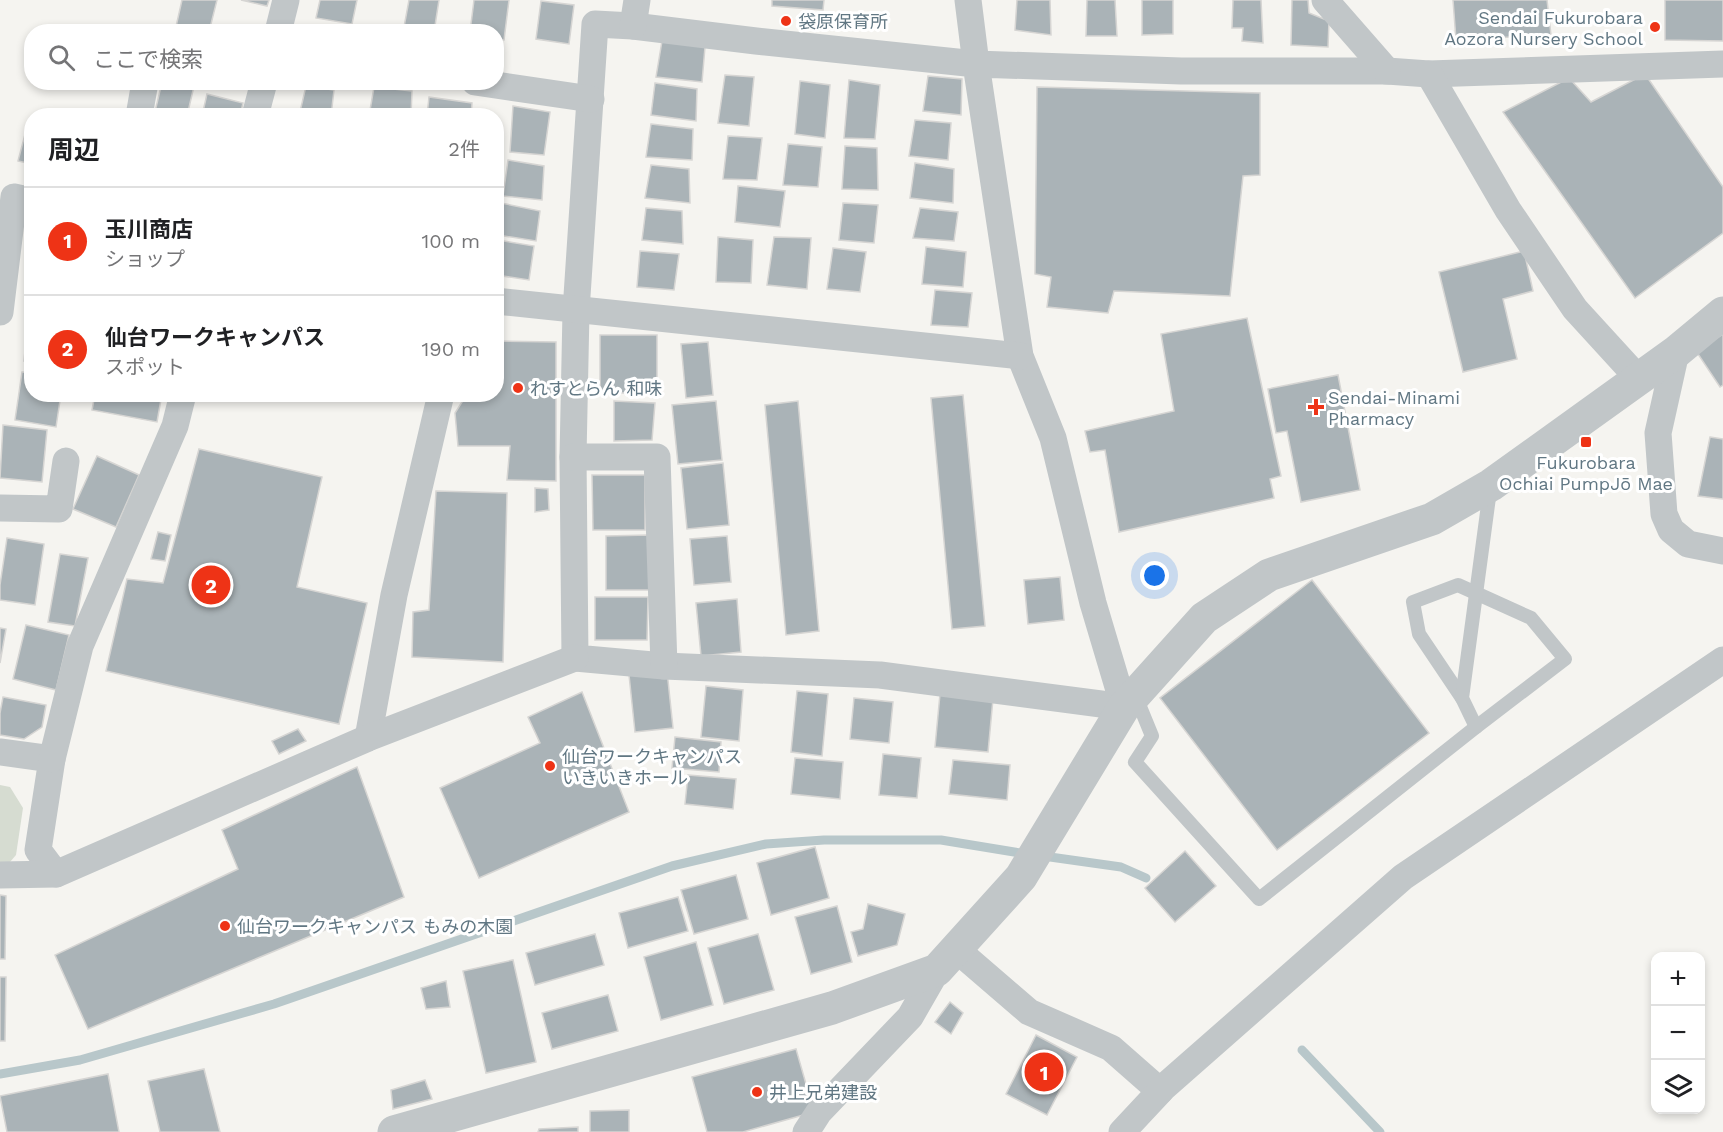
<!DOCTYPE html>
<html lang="ja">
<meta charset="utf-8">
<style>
:root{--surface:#fff;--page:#f2f2f2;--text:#202124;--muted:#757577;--line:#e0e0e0;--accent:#ee3316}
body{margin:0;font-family:"Work Sans","Noto Sans JP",sans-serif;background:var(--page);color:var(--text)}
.controls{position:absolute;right:18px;bottom:18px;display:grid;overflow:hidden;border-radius:12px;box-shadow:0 3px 9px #0003}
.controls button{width:54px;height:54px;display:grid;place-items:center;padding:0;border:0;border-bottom:2px solid var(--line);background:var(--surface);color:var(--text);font:30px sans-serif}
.you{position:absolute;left:1155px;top:576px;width:21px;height:21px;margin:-15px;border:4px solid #fff;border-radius:50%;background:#1a73e8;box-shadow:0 0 0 9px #1a73e833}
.badge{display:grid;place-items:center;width:39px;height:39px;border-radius:50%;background:var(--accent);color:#fff;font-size:20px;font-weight:700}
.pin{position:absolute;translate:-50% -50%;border:3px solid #fff;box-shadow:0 2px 6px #0006}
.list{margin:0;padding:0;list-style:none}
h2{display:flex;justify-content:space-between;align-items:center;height:78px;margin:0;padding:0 24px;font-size:26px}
h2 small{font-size:20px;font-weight:400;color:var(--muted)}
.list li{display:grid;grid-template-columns:39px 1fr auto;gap:18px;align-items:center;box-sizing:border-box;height:108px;padding:0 24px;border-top:2px solid var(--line)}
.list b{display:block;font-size:22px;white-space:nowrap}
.list p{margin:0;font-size:20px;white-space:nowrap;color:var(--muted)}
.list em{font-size:20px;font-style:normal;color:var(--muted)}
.icon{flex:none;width:33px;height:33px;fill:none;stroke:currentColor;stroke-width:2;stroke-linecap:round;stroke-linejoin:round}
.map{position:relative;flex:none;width:1723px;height:1132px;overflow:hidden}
.search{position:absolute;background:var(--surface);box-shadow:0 3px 9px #0003;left:24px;top:24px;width:480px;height:66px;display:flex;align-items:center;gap:15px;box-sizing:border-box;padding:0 21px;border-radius:24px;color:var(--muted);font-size:22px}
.panel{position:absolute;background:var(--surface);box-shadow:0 3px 9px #0003;left:24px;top:108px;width:480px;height:294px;border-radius:24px}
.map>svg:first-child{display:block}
.green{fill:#d6dcd1}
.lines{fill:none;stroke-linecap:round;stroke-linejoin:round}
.stream{stroke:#b8c7ca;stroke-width:9}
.building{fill:#aab3b7;stroke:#d6d5d3;stroke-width:1.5}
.service{stroke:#c1c6c8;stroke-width:14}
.minor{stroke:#c1c6c8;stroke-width:27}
.tertiary{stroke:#c1c6c8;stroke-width:33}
.poi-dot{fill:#ee3316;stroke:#fff;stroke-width:2}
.labels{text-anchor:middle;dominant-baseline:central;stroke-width:6;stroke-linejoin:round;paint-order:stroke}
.poi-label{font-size:18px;fill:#617783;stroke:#fff;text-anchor:start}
</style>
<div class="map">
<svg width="1723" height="1132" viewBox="0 0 1723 1132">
<rect width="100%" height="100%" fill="#f5f4f0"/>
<polygon class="green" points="0,785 10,787 23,808 16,855 3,870 0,869"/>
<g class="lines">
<g class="stream">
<polyline points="1043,856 1121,867 1146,878"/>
<polyline points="1302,1050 1380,1132"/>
<polyline points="0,1074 80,1060 274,1004 672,866 766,844 824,840 941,840 1026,854"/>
</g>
</g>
<g class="building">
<polygon points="182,0 217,0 209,32 175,31"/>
<polygon points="241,0 269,0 267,6"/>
<polygon points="320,0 357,0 352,24 316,18"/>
<polygon points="409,0 439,0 434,32 425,32 404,27"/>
<polygon points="474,0 509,0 504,40 496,39 496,32 470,32"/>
<polygon points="772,0 824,0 823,10 772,6"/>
<polygon points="1017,0 1050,0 1051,35 1015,30"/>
<polygon points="1087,0 1115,0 1117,36 1086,36"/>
<polygon points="1142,0 1173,0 1173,34 1142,35"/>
<polygon points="1233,0 1261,0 1263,43 1242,41 1243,28 1232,28"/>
<polygon points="1292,0 1308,0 1309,13 1329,21 1328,47 1291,45"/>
<polygon points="1453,0 1547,0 1551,35 1456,40"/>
<polygon points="1665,0 1723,0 1723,41 1665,40"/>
<polygon points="541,1 574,5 569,44 536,39"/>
<polygon points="224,25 251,32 223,32"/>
<polygon points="308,27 337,32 307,32"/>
<polygon points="662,41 705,47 702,82 656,77"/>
<polygon points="1645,74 1723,187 1723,233 1635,298 1503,112 1569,78 1591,102"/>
<polygon points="725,75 754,77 749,126 718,123"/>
<polygon points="928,76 962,79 961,115 923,111"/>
<polygon points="849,80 880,85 875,139 844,138"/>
<polygon points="800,81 830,85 825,138 795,134"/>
<polygon points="162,82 195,82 187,116 154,116"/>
<polygon points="655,83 697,89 696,121 651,115"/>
<polygon points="306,86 334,90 331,116 299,116"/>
<polygon points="374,87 412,91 411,116 369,116"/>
<polygon points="1037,87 1260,93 1260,175 1243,176 1230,296 1114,291 1108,313 1047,307 1051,277 1035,274"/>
<polygon points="207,94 243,103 240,116 202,116"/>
<polygon points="429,97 472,103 471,116 427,116"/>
<polygon points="513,106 550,112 544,155 510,152"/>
<polygon points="915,120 951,123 948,160 909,156"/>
<polygon points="28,123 32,123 32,164 18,161"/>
<polygon points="651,124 693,129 692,160 646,157"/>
<polygon points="728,136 762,138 757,180 723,179"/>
<polygon points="788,144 822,147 818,187 783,185"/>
<polygon points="845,146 877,148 878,190 842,189"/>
<polygon points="508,160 544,166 542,200 503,196"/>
<polygon points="915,163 954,169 953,203 910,198"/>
<polygon points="651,165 689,169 690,203 645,198"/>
<polygon points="738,186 785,191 780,227 735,222"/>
<polygon points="501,203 540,211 536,241 498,235"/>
<polygon points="843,203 878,205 874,243 839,240"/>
<polygon points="646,208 682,211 683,244 642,240"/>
<polygon points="920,208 958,212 954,241 913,238"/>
<polygon points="718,237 753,240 751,283 716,282"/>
<polygon points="774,237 811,238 807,289 767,285"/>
<polygon points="498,240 534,246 529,280 496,275"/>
<polygon points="926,247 966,252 963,287 922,284"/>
<polygon points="833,248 866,252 860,292 827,289"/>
<polygon points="640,251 679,254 674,290 637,287"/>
<polygon points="1524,251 1533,291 1503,299 1517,359 1463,372 1439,272"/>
<polygon points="935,290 972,293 968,327 931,325"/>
<polygon points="29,310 32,310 32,361 24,361"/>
<polygon points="1247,318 1281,476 1270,479 1274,498 1119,532 1105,450 1090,452 1085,431 1174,411 1161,334"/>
<polygon points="1723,334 1723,385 1720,387 1696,351"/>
<rect x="600" y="335" width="57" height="58"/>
<polygon points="496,341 556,342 556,481 507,480 510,446 458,446 455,413 467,394 496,394"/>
<polygon points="708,342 713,395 686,398 681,344"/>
<polygon points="22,372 32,373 32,394 61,394 56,427 15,420"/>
<polygon points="1338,375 1360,490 1301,502 1287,431 1276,433 1268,389"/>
<polygon points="95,394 162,394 157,422 92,410"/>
<polygon points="963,395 985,626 952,629 931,398"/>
<polygon points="614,401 655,403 652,440 614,441"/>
<polygon points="716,401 722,460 678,464 672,405"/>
<polygon points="798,401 819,631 786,635 765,405"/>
<polygon points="3,425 47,430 42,482 0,478"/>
<polygon points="1710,437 1723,439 1723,499 1698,496"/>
<polygon points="199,449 322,477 297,587 367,603 339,724 106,671 127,579 163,583"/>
<polygon points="97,456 139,475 116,527 73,509"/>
<polygon points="723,463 729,525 687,529 681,468"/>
<polygon points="592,475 645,475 645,530 593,530"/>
<polygon points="535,488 548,489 549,510 535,512"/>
<polygon points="436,491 507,493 503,662 412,657 413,612 429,610"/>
<polygon points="158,532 171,535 165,561 151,559"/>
<polygon points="649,535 650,590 606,590 606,536"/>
<polygon points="727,536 731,582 694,585 690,539"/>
<polygon points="7,538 44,544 35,605 0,600 0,585"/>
<polygon points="60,554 88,558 75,626 48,622"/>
<polygon points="1060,577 1064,620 1028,624 1024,580"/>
<polygon points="1312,580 1429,733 1277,850 1160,698"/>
<polygon points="595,597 648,597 647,640 595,640"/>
<polygon points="737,599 741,652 701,656 696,603"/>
<polygon points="26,625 69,635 56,690 13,679"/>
<polygon points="0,628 6,629 0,663"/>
<polygon points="667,671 673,728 635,732 629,675"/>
<polygon points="706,686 743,690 739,741 701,737"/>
<polygon points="797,691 828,694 822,756 791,752"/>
<polygon points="582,692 629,812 479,878 440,788 540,743 528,717"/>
<polygon points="940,694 993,699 988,752 935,747"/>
<polygon points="3,697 46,705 42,727 24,739 0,735 0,713"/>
<polygon points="854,698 893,702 889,743 850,739"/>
<polygon points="298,729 306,741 279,754 272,741"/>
<polygon points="675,737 721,742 719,772 672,768"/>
<polygon points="883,754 921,758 917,798 879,795"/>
<polygon points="795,758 843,762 840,799 791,794"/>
<polygon points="953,760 1010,765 1007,800 949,794"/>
<polygon points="357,767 404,897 88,1029 55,955 238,869 222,830"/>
<polygon points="688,775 736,779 733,809 685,804"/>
<polygon points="815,847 829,898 771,915 757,863"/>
<polygon points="1185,851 1216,886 1175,922 1145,888"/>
<polygon points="736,875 748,919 694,934 681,890"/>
<polygon points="0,895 6,896 5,959 0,959"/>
<polygon points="678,897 688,931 628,948 619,913"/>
<polygon points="868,904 905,914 897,945 858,956 851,932 863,929"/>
<polygon points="837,906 852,962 811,974 795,917"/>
<polygon points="595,934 604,965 535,985 526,953"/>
<polygon points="758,934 774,990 724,1004 708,948"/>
<polygon points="696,942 713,1005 661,1020 644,957"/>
<polygon points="513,960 536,1062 486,1073 463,971"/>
<polygon points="0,977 6,977 5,1041 0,1041"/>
<polygon points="446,981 450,1007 426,1009 421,988"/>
<polygon points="608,995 618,1031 552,1049 542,1013"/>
<polygon points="950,1002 963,1013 951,1034 935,1022"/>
<polygon points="1036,1035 1077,1057 1047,1115 1006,1094"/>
<polygon points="796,1049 814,1112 743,1132 707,1132 692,1077"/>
<polygon points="204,1069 220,1132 160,1132 148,1081"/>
<polygon points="108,1074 119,1132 7,1132 0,1096"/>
<polygon points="425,1080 432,1099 393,1109 391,1090"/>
<polygon points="629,1110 629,1132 590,1132 590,1111"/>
<polygon points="578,1127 578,1132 538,1132 539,1129"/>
</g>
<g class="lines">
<g class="service">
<polyline points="1136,697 1152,736 1135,762 1259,899 1476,727 1565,659 1531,618 1458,585 1413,602 1419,634 1462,698"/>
<polyline points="1476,727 1462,698 1490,490"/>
</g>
<g class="minor">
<polyline points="968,0 976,64 1020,356 1053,438 1093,603 1124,707 880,675 664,666 575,658 573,457 576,311 595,24 633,26 756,41 976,64 1181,71 1387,71 1429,74 1723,64"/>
<polyline points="1325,0 1387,71"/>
<polyline points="633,26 637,0"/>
<polyline points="278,32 286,0"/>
<polyline points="1429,74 1508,210 1575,309 1639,379"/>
<polyline points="475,82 591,99"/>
<polyline points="139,116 145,82"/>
<polyline points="255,116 264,82"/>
<polyline points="496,301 1020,356"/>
<polyline points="0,312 14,197 32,201"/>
<polyline points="1676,352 1658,433 1664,514 1671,530 1688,544 1723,551"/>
<polyline points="573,457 657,457 664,666"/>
<polyline points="0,508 59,509 66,461"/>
<polyline points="368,738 394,595 441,394"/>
<polyline points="0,752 52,759 38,850 56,874"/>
<polyline points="52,759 80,646 175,426 183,394"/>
<polyline points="0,875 56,874 368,738 575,658"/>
<polyline points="957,950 1029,1012 1111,1048 1160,1091"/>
<polyline points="806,1132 819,1112 910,1017 937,970"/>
<polyline points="1122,1132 1164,1087 1403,877 1723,660"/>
</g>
<polyline class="tertiary" points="394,1132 832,1008 937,970 1021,877 1124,707 1204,618 1269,575 1432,519 1491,485 1676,352 1723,313"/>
</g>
<g class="poi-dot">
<circle cx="786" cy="21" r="6"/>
<circle cx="1655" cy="27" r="6"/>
<circle cx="518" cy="388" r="6"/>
<path d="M1313 398h6v6h6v6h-6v6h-6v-6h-6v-6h6z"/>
<rect x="1580" y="436" width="12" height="12" rx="3"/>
<circle cx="550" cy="766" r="6"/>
<circle cx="225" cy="926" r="6"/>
<circle cx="757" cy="1092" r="6"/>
</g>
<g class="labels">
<g class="poi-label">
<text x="1643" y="17" text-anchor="end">Sendai Fukurobara<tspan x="1643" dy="21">Aozora Nursery School</tspan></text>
<text x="798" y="21">袋原保育所</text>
<text x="530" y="388">れすとらん 和味</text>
<text x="1328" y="397">Sendai-Minami<tspan x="1328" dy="21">Pharmacy</tspan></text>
<text x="1586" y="462" text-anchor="middle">Fukurobara<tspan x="1586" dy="21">Ochiai PumpJō Mae</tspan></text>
<text x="562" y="756">仙台ワークキャンパス<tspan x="562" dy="21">いきいきホール</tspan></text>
<text x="237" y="926">仙台ワークキャンパス もみの木園</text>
<text x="769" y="1092">井上兄弟建設</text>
</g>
</g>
</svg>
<div class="controls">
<button>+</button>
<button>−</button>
<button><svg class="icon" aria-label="layers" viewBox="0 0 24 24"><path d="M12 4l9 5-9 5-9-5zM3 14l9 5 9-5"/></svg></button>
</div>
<div class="you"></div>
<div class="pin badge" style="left:1044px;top:1072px">1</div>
<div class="pin badge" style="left:211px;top:585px">2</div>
<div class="search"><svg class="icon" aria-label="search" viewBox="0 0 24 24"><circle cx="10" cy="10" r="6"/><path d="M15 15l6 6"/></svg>ここで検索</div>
<section class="panel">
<h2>周辺<small>2件</small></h2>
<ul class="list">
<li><span class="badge">1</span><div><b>玉川商店</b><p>ショップ</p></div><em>100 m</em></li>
<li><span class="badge">2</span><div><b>仙台ワークキャンパス</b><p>スポット</p></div><em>190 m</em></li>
</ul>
</section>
</div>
